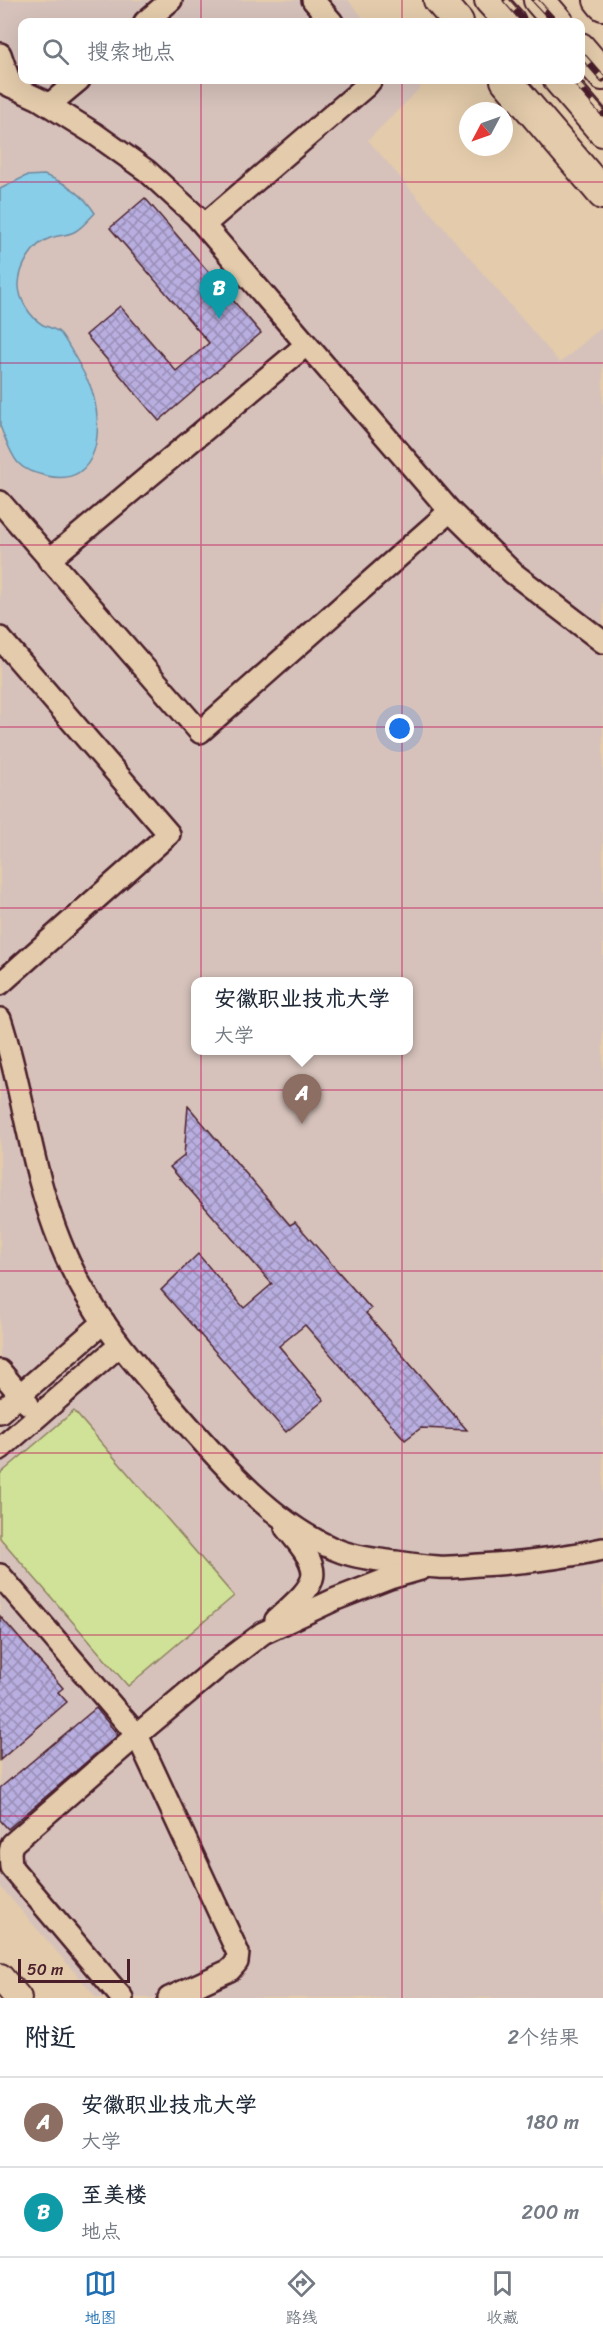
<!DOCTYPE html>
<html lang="zh">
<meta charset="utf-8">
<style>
:root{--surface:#fff;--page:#f6f6f7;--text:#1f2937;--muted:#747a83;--line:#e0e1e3;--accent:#1f6fb2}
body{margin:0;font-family:Sriracha,"LXGW WenKai TC",sans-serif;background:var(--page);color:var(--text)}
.compass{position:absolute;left:459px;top:102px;width:54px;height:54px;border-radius:50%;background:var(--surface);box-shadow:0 6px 24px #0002;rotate:229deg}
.scale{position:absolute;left:18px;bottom:15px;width:112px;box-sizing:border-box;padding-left:6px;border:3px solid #4a1f2b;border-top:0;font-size:16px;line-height:21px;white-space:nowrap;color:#4a1f2b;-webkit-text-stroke:4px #e3cbab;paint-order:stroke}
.you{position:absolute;left:400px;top:729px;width:21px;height:21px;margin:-15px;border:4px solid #fff;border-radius:50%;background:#1a73e8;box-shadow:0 0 0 9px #1a73e833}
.badge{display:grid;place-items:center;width:39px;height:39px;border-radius:50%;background:var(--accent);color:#fff;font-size:20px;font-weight:700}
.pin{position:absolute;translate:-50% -50px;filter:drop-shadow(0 2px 3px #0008)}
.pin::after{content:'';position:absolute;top:32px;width:21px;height:18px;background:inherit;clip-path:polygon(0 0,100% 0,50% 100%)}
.popup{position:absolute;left:191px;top:977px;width:222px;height:78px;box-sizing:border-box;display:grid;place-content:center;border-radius:12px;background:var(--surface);filter:drop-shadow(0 2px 4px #0005);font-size:20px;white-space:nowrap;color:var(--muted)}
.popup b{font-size:22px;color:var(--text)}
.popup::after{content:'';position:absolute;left:50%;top:100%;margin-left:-12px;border:12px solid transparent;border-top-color:var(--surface)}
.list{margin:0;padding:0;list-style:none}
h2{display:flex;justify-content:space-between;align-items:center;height:78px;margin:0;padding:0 24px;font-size:26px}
h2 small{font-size:20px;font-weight:400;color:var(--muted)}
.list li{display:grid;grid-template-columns:39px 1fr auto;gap:18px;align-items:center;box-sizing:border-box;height:90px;padding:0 24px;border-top:2px solid var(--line)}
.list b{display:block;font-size:22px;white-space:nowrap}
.list p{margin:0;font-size:20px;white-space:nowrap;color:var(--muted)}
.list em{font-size:20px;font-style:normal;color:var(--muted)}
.icon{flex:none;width:33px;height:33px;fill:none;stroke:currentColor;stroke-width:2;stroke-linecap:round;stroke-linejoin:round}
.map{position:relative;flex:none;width:603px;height:1998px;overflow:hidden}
.search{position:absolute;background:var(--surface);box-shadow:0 6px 24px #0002;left:18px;right:18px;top:18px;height:66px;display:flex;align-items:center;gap:15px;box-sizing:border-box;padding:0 21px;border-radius:12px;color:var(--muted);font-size:22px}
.sheet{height:258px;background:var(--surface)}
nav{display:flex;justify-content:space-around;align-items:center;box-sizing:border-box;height:84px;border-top:2px solid var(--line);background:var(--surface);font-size:16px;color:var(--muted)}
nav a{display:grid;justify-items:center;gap:3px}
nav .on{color:var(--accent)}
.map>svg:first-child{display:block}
.built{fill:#d6c2bb;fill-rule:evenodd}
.green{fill:#d0e297;stroke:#8d8061;stroke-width:1.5}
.water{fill:#88cee9;stroke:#6f889d;stroke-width:1.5}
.building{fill:url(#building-cross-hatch);stroke:#4a1f2b;stroke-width:1.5}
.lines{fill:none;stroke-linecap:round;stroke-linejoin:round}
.minor-casing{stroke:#4a1f2b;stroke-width:26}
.major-casing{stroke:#4a1f2b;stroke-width:30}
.highway-casing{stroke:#4a1f2b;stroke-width:34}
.minor{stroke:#e3cbab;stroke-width:21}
.major{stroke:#e3cbab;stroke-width:26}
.highway{stroke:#e3cbab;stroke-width:30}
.rail-casing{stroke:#4a1f2b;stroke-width:7}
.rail{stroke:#e3cbab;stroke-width:4.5;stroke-dasharray:14;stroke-linecap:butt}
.grid{fill:none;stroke:#c2185b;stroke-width:1.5;stroke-opacity:0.55}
</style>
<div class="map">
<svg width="603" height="1998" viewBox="0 0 603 1998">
<defs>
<pattern id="building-cross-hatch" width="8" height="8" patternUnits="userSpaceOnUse" patternTransform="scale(1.5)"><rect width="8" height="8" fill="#b8aedf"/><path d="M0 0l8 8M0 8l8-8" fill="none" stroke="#988db5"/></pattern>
</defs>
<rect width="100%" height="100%" fill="#e3cbab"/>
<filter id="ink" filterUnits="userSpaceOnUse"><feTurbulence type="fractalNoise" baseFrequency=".0167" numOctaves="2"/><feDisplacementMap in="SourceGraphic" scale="12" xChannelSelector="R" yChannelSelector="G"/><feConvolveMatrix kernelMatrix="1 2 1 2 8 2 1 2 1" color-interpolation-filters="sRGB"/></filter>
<g filter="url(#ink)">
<path class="built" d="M0 0H348L367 22H22V80H415L421 87 368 140 560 363 603 326V1998H97L0 1886ZM196 982H409V1050H196Z"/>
<polygon class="green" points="74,1411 234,1596 128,1686 0,1538 0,1474"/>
<path class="water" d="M44 175C65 182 83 194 95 213 89 219 82 228 74 232 66 236 56 235 48 239 32 245 20 267 19 283 18 299 30 317 43 325 48 327 56 329 60 333 66 339 88 380 91 388 104 425 101 488 47 476 36 473 27 472 18 463 10 453 5 438 0 426V189L26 176Z"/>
<g class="building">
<polygon points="145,198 261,333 159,421 86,335 120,306 176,371 209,343 110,228"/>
<polygon points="188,1106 290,1225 295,1222 371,1309 366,1313 467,1430 421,1428 405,1440 305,1325 279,1346 324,1400 286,1432 161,1290 198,1254 244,1308 272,1284 170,1167 184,1156"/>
<polygon points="0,1616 63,1688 58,1692 67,1702 0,1760"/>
<polygon points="96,1708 118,1735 8,1829 0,1820 0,1788"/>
</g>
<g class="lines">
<defs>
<g id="minor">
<polyline points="313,0 332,22"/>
<polyline points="145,22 171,0"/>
<polyline points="0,54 11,86"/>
<polyline points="0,81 39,99 95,134 147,171 196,216 450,511 513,573 603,642"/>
<polyline points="49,105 79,80"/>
<polyline points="204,225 366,86 371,80"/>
<polyline points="0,502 200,732 450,511"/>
<polyline points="49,560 306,345"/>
<polyline points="0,638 169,834 0,984"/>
<path d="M0 1019C24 1092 31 1171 60 1242 85 1306 129 1358 174 1409 218 1460 277 1529 342 1552 359 1558 378 1560 396 1562 410 1564 424 1566 438 1567 451 1568 466 1566 479 1565 522 1563 562 1558 603 1549"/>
<polyline points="0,1371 28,1404"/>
<polyline points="0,1412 104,1322"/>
<polyline points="0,1449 120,1345"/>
<polyline points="0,1575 137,1735 238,1953 237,1962 230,1970 169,1998"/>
<path d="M276 1620C319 1581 327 1575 286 1528"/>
<polyline points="122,1998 11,1867 10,1852 12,1844 137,1735 218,1667 263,1633 336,1599 390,1578 421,1569"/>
</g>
<polyline id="major" points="0,1977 18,1998"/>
<g id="highway">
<polyline points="439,0 458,22"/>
<polyline points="490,0 510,22"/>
<polyline points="539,0 558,22"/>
<polyline points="599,0 603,5"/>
<polyline points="580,48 603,75"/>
<polyline points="506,80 603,194"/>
<polyline points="559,80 603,131"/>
</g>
</defs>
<use href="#minor" class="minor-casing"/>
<use href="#major" class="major-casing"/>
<use href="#highway" class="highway-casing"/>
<use href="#minor" class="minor"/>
<use href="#major" class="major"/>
<use href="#highway" class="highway"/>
<defs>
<g id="rail">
<polyline points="506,0 525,22"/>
<polyline points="535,0 555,22"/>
<polyline points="580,53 603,79"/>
<polyline points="574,80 603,113"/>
</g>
</defs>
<use href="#rail" class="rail-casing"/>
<use href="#rail" class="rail"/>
</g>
</g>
<path class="grid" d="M201 0V22M402 0V22M201 80V1998M402 80V1998M0 182H603M0 363H603M0 545H603M0 727H603M0 908H603M0 1090H603M0 1271H603M0 1453H603M0 1635H603M0 1816H603"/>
</svg>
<svg class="compass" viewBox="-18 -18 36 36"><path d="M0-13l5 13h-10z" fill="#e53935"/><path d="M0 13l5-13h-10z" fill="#747a83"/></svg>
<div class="scale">50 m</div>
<div class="you"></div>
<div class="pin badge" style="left:302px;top:1124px;background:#8d6e63">A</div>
<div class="popup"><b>安徽职业技术大学</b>大学</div>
<div class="pin badge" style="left:219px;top:319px;background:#0f9aa8">B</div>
<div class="search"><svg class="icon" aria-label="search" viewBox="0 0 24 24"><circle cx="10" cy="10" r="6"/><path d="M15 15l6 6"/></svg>搜索地点</div>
</div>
<section class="sheet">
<h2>附近<small>2个结果</small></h2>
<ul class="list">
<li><span class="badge" style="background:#8d6e63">A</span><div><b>安徽职业技术大学</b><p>大学</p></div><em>180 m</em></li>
<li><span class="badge" style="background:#0f9aa8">B</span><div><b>至美楼</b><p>地点</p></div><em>200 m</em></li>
</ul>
</section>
<nav>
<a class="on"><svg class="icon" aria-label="map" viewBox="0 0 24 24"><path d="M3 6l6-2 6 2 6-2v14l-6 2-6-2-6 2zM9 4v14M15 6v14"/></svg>地图</a>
<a><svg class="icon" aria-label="directions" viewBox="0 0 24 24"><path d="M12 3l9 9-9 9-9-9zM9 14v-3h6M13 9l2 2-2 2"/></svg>路线</a>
<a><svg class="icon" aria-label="saved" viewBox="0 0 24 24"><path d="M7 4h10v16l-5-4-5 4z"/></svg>收藏</a>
</nav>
